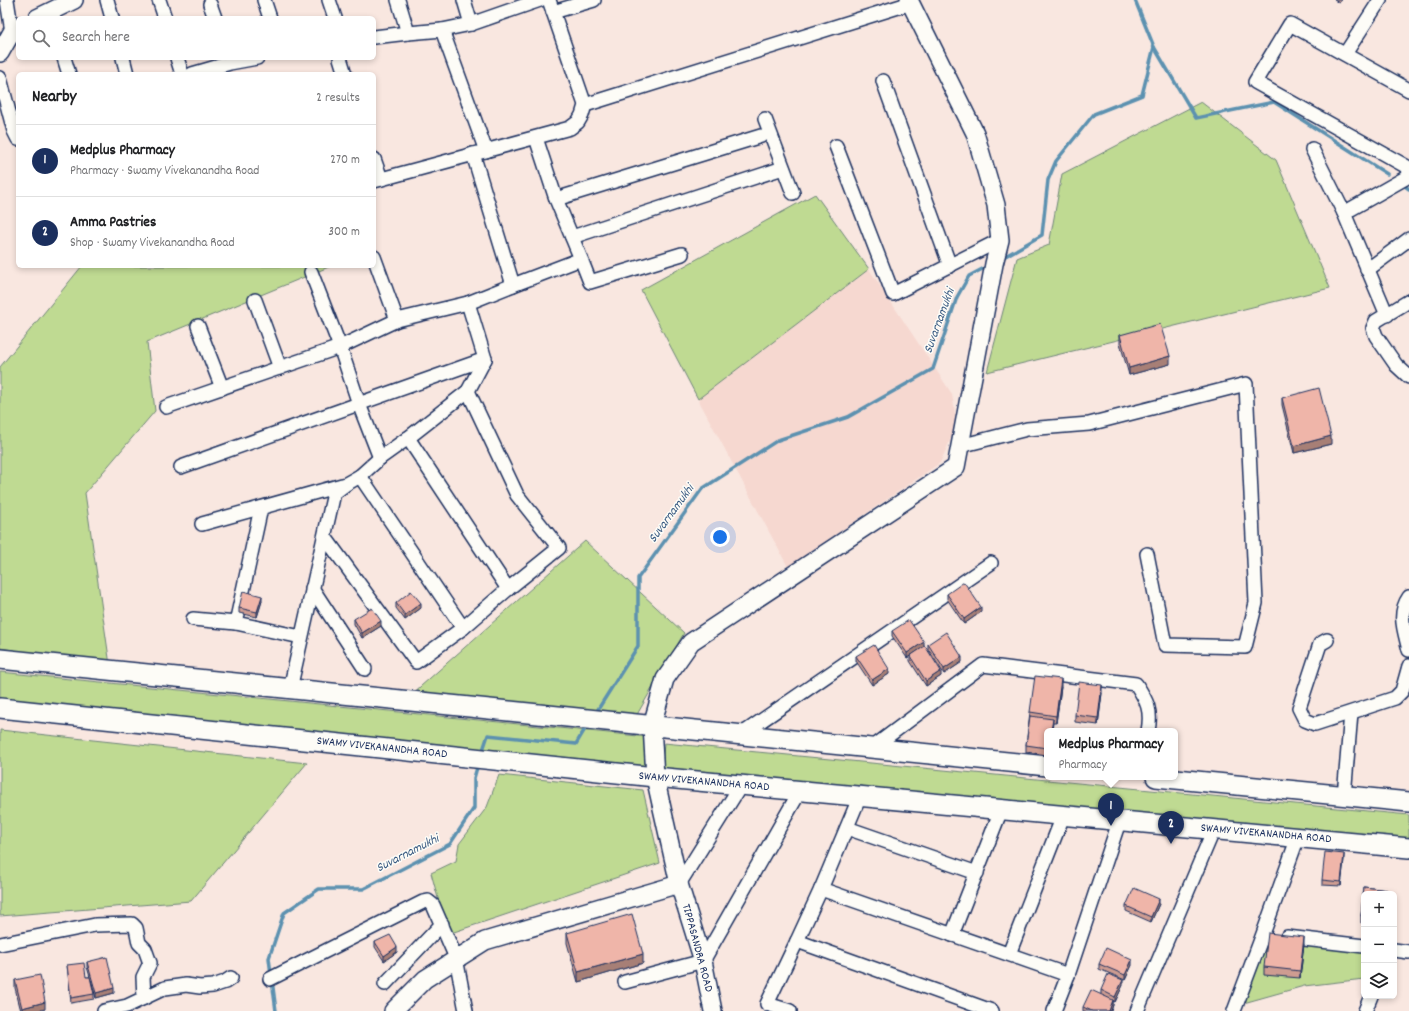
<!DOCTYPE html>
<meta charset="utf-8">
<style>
:root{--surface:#fff;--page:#f6f6f6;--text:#202124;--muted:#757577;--line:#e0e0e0;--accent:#1b2f5e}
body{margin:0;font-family:Dekko,sans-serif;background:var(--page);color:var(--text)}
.controls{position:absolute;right:12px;bottom:12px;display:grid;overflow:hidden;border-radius:6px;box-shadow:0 2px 6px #0003}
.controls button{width:36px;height:36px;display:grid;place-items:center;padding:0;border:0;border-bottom:1px solid var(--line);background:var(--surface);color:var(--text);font:20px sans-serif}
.you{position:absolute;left:720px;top:537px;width:14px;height:14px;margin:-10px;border:3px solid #fff;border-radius:50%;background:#1a73e8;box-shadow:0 0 0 6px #1a73e833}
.badge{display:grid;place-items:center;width:26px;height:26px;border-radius:50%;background:var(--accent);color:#fff;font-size:13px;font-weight:700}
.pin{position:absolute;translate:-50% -33px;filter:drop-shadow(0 1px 2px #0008)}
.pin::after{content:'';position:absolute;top:21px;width:14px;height:12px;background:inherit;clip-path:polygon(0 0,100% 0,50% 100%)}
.popup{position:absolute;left:1044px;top:728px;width:134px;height:52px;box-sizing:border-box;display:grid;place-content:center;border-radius:6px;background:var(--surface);filter:drop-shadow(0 1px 3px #0005);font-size:13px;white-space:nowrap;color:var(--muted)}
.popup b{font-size:15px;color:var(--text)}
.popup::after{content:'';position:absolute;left:50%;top:100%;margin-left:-8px;border:8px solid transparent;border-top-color:var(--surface)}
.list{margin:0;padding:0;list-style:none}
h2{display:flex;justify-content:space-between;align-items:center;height:52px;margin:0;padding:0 16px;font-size:17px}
h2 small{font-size:13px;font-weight:400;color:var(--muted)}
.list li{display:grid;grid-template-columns:26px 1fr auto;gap:12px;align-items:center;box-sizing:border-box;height:72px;padding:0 16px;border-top:1px solid var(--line)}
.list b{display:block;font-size:15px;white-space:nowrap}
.list p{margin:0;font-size:13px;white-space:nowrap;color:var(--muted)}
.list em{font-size:13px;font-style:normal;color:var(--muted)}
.icon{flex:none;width:22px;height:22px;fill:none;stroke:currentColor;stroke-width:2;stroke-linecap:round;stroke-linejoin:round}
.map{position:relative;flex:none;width:1409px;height:1011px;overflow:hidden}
.search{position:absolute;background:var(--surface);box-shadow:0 2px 6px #0003;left:16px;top:16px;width:360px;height:44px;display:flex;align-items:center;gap:10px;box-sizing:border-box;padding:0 14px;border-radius:6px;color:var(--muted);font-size:15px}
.panel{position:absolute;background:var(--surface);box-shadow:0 2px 6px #0003;left:16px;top:72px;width:360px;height:196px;border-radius:6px}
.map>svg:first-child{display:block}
.built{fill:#f6d8d0}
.green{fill:#bfda92;stroke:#6d8478}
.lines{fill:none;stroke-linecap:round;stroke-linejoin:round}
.stream{stroke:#5c91b0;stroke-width:3.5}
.minor-casing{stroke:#1b2f5e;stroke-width:16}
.tertiary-casing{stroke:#1b2f5e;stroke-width:20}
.secondary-casing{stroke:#1b2f5e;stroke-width:22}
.minor{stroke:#fdfcf7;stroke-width:13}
.tertiary{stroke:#fdfcf7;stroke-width:17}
.secondary{stroke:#fdfcf7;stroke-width:19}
.wall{fill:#ce9c91;stroke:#1b2f5e}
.shaded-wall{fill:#a77f76;stroke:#1b2f5e}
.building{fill:#efb5a9;stroke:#1b2f5e}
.labels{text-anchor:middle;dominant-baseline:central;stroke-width:3;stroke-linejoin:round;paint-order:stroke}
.street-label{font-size:12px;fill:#1b2f5e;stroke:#fdfcf7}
.water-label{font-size:13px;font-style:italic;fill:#365880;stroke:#fdfcf7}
</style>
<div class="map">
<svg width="1409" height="1011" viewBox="0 0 1409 1011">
<rect width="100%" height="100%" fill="#f9e7e0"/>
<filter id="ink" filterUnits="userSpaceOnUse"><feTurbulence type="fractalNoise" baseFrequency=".025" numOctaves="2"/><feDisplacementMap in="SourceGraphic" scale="8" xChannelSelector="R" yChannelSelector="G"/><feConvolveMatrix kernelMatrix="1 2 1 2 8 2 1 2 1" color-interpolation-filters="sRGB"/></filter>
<g filter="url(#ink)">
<polygon class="built" points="869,269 952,394 957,425 940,463 788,567 698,399"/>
<g class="green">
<polygon points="1201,102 1276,160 1330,288 987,372 1017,258 1049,245 1062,174"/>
<polygon points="815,194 869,269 698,399 641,290"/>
<polygon points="82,266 331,266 147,342 155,411 85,493 110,665 0,648 0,367"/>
<polygon points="585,541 684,633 635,718 412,694"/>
<polygon points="0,672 648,737 645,766 0,702"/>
<polygon points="0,730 307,763 191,901 0,916"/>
<polygon points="664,743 1409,815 1409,840 662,768"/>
<polygon points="499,775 643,790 660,863 448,934 431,873 456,861 459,844 487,807"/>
<polygon points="1265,939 1364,951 1364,979 1304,986 1240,1004"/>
</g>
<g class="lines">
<g class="stream">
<polyline points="1154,47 1196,118 1274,102 1387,174"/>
<polyline points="1405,186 1409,189"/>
<polyline points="1002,258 1042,235 1048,180 1056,161 1094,114 1142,95 1154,47 1135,0"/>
<polyline points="595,714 638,646 638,578 702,489 778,440 848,417 933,369 957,297 969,276 988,266"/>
<polyline points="482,753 488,735 576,744 588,724"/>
<polyline points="271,974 269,958 284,913 319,889 363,889 450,844 474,808 474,778 478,764"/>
<polyline points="272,980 276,1011"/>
</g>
<defs>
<g id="minor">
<polyline points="7,0 12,32"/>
<polyline points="107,0 112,18"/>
<polyline points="159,0 165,18"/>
<polyline points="264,0 270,18"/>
<polyline points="329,0 335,18"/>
<polyline points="398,0 408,33"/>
<polyline points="464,0 471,24"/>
<polyline points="210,4 215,18"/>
<polyline points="553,12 594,0"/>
<polyline points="442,30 486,151"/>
<polyline points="374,37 408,33 442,30 471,24 540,0"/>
<polyline points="1345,54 1380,0"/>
<polyline points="64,58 69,74"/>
<polyline points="123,58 127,74"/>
<polyline points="177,58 182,74"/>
<polyline points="340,58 345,74"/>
<polyline points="192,74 230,63 257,58"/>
<polyline points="0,78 14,131 18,139"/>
<polyline points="883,81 950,266"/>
<polyline points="1409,90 1290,24 1255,82 1409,168"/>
<polyline points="585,105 911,3"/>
<polyline points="765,119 793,193"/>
<polyline points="836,146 893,294 1000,240"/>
<polyline points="1312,149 1344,213"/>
<polyline points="374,159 381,179"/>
<polyline points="374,181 570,128 578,122 582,115 585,105 549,0"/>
<polyline points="556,199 761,136"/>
<polyline points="572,237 783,168"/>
<polyline points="374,257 397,320"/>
<polyline points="581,259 590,282 682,254"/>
<polyline points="1367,270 1409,239"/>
<polyline points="311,272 340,347 359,404 380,458"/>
<polyline points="513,285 581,259 556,199 536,138"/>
<polyline points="255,300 280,368"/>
<polyline points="1409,301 1376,321 1373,328 1376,336 1396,365 1409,377"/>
<polyline points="468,303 513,285 473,154"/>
<polyline points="1387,315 1344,213 1409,176"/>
<polyline points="198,326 222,388"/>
<polyline points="166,407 340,347 397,320 468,303 485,359 468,391 408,438 380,458 360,476 346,484 334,493 290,689"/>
<polyline points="408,438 508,589"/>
<polyline points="960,446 1027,429 1089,424 1246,384 1256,603 1245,647 1165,645 1147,554"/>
<polyline points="181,467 485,359"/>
<polyline points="360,476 463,628"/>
<polyline points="261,508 236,623 301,637"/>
<polyline points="202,524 342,485"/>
<polyline points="325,537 416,662 463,628 508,589 559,548 517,495 468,391"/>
<polyline points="312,588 365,669"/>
<path d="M1409 597C1397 614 1405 632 1409 650"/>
<polyline points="193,619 236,623"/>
<polyline points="1327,640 1320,644 1299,708 1305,720 1315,724 1395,698 1402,691 1409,666"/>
<polyline points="742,734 991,563"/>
<path d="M872 748 983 665 1136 684C1147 701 1152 710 1148 731"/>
<polyline points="860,796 821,889 1068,975"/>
<polyline points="1344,796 1351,713"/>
<polyline points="847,828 977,873"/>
<polyline points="679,884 741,785"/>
<polyline points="821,889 797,941 992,1011"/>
<polyline points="952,935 1001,810"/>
<polyline points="1287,937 1364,946"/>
<polyline points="0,944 95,925 132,924 136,928 139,943 145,949 150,963 143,977 144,998"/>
<polyline points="1394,950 1409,952"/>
<polyline points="1009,954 1063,816"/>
<polyline points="270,979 423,902 428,901 433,905 456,958 466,1011"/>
<polyline points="625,982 703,961 800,791"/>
<polyline points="385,984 442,924"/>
<polyline points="104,1011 127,1006 165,988 186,985 200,987 213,986 225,982 231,978"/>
<polyline points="790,1011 767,1004 797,941"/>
<polyline points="1054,1011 1068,975 1119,822"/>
<polyline points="1137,1011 1214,829"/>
<polyline points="1234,1011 1263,934 1298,837"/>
<polyline points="1365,1011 1371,996"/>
</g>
<g id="tertiary">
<polyline points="37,18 74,0"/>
<polyline points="0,53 12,32 18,28"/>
<polyline points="393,1011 425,979 485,941 679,884"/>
<polyline points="713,1011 703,961 679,884 655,777 652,725 665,679 691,642 956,467 994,264 1000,240 996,205 975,133 909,0"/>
</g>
<g id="secondary">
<polyline points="0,659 1047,766"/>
<polyline points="0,708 655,777 1409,848"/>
<polyline points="1156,777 1409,802"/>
</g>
</defs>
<use href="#minor" class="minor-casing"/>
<use href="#tertiary" class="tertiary-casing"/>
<use href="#secondary" class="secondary-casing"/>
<use href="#minor" class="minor"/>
<use href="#tertiary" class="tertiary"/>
<use href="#secondary" class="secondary"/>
</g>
<g class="wall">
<polygon points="1334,0 1341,0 1339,3"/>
<polygon points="1120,335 1170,364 1129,375 1120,343"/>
<polygon points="1282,398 1331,444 1294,453 1282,405"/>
<polygon points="947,594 981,612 964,624 947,599"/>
<polygon points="262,601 257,617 239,613 239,608"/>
<polygon points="396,603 421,608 405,620 396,608"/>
<polygon points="354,619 381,626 362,638 354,624"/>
<polygon points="892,631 924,647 941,676 926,686 910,661 910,656 907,658 892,636"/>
<polygon points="928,644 962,662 944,674 928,649"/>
<polygon points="856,656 889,674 872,685 856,661"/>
<polygon points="1061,687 1056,723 1053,723 1052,731 1047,731 1047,755 1026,752 1026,745 1030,712"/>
<polygon points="1102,693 1098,725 1075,722 1075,715"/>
<polygon points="1344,859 1341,886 1322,885 1322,880"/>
<polygon points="1364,887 1387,890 1387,894 1364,894 1364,923 1361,923 1361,916"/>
<polygon points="1159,904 1151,922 1126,911 1126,906"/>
<polygon points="567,933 643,963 578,982 567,943"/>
<polygon points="375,942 397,952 384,961 375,947"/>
<polygon points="1304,944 1300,978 1264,975 1264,967"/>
<polygon points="87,962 114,993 96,998 91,980 94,994 94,999 71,1003 67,965 86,977 90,977 87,967"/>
<polygon points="1099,964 1132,965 1125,980 1099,969"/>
<polygon points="15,980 45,1009 37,1011 21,1011 15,988"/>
<polygon points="1123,985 1115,1002 1113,1001 1113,1005 1111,1011 1083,1011 1083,1007 1101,994 1101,990"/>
</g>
<g class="shaded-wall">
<polygon points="1170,356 1170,364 1129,375 1129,368"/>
<polygon points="1331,436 1331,444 1294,453 1294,446"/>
<polygon points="262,596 262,601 257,617 257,612"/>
<polygon points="421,603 421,608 405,620 405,615"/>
<polygon points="981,607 981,612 964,624 964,619"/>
<polygon points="381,621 381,626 362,638 362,633"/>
<polygon points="924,642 924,647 907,658 907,653"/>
<polygon points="962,657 962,662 944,674 944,669"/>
<polygon points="889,669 889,674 872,685 872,680"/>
<polygon points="941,671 941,676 926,686 926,681"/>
<polygon points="1061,679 1061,687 1056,723 1056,716"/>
<polygon points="1102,685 1102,693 1098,725 1098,718"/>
<polygon points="1053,719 1052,731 1051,731"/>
<polygon points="1344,854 1344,859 1341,886 1341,882"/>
<polygon points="1159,899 1159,904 1151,922 1151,917"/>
<polygon points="1304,937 1304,944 1300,978 1300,971"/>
<polygon points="397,947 397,952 384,961 384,956"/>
<polygon points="643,954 643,963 578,982 578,972"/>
<polygon points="1132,960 1132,965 1125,980 1125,975"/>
<polygon points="1123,980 1123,985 1115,1002 1115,997"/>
<polygon points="114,988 114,993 96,998 96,993"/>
<polygon points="1113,1000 1113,1005 1111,1011 1109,1011"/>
<polygon points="45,1002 45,1009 37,1011 22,1011 22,1008"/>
</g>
<g class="building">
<polygon points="1160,324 1170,356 1129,368 1120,335"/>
<polygon points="1319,388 1331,436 1294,446 1282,398"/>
<polygon points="964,582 981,607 964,619 947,594"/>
<polygon points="243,591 262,596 257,612 239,608"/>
<polygon points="411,591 421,603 405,615 396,603"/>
<polygon points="372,608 381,621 362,633 354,619"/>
<polygon points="909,620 924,642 907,653 892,631"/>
<polygon points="946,632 962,657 944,669 928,644"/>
<polygon points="874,645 889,669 872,680 856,656"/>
<polygon points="925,646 941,671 926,681 910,656"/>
<polygon points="1035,676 1061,679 1056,716 1030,712"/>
<polygon points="1079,682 1102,685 1098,718 1075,715"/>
<polygon points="1030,716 1053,719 1051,731 1047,731 1047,748 1026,745"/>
<polygon points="1325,852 1344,854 1341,882 1322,880"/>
<polygon points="1364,887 1387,890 1386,894 1364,894 1364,916 1361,916"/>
<polygon points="1134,888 1159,899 1151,917 1126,906"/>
<polygon points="632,914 643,954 578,972 567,933"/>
<polygon points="1268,933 1304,937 1300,971 1264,967"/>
<polygon points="390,935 397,947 384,956 375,942"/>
<polygon points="1106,948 1132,960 1125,975 1099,964"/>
<polygon points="107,957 114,988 96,993 87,962"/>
<polygon points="84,963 86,977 90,977 94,994 71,998 67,965"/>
<polygon points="1108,974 1123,980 1115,997 1101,990"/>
<polygon points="40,975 45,1002 22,1008 15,980"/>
<polygon points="1091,990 1113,1000 1109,1011 1092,1011 1083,1007"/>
</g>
</g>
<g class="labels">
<g class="street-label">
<text transform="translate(382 748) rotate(6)">SWAMY VIVEKANANDHA ROAD</text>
<text transform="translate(704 782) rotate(5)">SWAMY VIVEKANANDHA ROAD</text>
<text transform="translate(1266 834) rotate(5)">SWAMY VIVEKANANDHA ROAD</text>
<text transform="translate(697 948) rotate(75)">TIPPASANDRA ROAD</text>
</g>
<g class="water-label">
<text transform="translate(940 321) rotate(-70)">Suvarnamukhi</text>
<text transform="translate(672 514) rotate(-54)">Suvarnamukhi</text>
<text transform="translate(408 854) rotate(-27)">Suvarnamukhi</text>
</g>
</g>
</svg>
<div class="controls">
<button>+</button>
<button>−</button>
<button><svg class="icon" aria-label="layers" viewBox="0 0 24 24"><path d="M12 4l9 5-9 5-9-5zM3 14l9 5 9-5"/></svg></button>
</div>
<div class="you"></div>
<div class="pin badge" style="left:1111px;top:826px">1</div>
<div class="popup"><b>Medplus Pharmacy</b>Pharmacy</div>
<div class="pin badge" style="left:1171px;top:844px">2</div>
<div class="search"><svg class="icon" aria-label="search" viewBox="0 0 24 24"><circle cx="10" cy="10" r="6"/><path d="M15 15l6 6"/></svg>Search here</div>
<section class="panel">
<h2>Nearby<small>2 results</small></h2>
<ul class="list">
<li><span class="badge">1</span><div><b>Medplus Pharmacy</b><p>Pharmacy · Swamy Vivekanandha Road</p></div><em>270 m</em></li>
<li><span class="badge">2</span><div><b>Amma Pastries</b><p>Shop · Swamy Vivekanandha Road</p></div><em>300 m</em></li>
</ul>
</section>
</div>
